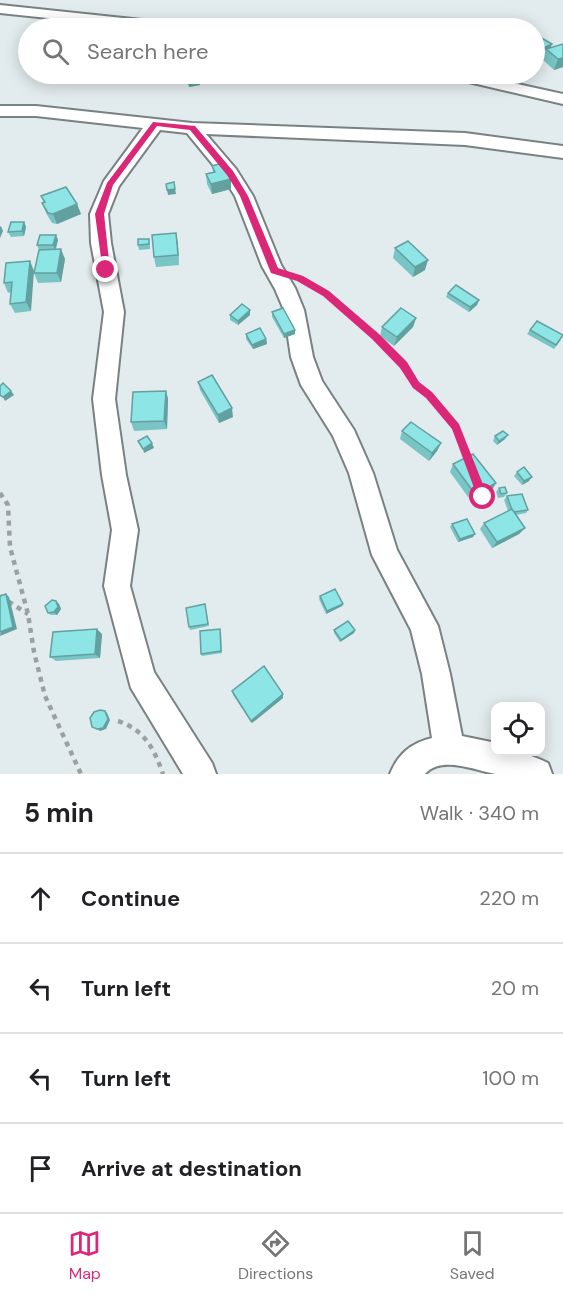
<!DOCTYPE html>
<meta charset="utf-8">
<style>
:root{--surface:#fff;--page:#f2f2f2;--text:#202124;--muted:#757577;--line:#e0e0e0;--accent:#db2777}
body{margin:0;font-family:"DM Sans",sans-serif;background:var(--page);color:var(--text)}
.controls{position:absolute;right:18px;bottom:18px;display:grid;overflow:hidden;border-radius:12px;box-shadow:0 3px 15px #0003}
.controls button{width:54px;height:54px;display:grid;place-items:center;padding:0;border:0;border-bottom:2px solid var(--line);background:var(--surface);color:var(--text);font:30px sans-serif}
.stop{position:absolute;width:18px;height:18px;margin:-14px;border:4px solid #db2777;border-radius:50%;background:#fff}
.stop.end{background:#db2777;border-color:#fff;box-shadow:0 2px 6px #0008}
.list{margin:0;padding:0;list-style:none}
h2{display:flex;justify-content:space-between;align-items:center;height:78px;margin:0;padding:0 24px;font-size:26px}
h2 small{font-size:20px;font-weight:400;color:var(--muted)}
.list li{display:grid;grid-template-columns:39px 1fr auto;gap:18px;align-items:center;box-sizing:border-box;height:90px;padding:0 24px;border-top:2px solid var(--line)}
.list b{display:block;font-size:22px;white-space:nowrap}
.list em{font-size:20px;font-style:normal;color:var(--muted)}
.icon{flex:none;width:33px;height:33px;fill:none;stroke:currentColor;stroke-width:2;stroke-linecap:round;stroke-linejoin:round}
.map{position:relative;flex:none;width:563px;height:774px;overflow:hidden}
.search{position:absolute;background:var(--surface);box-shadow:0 3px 15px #0003;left:18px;right:18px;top:18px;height:66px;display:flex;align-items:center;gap:15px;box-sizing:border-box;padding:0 21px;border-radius:33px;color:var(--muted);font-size:22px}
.sheet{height:438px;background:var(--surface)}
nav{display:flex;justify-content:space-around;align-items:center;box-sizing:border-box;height:84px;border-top:2px solid var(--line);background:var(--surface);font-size:16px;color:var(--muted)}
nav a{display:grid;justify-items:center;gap:3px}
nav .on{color:var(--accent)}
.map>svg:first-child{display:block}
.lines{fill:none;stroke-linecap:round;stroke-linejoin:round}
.minor-casing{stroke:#798183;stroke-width:4}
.path-far1{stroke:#9aa1a3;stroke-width:4;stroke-dasharray:4.5 4.5;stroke-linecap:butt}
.path{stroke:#9aa1a3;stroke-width:4.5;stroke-dasharray:5 5;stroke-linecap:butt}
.minor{fill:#fff;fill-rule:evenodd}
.wall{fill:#79c5c5}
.shaded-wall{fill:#63a0a0}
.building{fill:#8de5e5;stroke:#63a0a0;stroke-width:1.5}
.route{fill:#db2777}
</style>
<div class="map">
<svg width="563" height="774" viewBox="0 0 563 774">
<rect width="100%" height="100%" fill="#e2ebed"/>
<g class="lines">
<defs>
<g id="minor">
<polygon points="0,5 180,24 187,28 143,28 0,13"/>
<polygon points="445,74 472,74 563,94 563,104 447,77"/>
<path d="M0 106H36L192 123 465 133 563 146V158L465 145 206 134 236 169 253 196 281 265 295 288 304 310 313 357 322 381 354 430 373 473 397 550 438 626 450 674 462 736 496 743V752C518 752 527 753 548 763L552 774C534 774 514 774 496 774 476 771 442 755 425 774H390C398 754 411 743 432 738L422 674 411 630 372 555 349 473 333 436 301 385 291 357 284 310 275 289 262 266 235 196 223 177 187 133 160 130 119 186 108 214 111 243 124 312 115 399 126 475 138 530 130 586 154 672 212 763 216 774H183L131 688 104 586 112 530 102 475 93 399 104 312 91 243 90 214 104 181 143 128 36 116H0Z"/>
</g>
</defs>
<use href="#minor" class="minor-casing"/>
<polyline class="path-far1" points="301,279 326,294 349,312 403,365 416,385 429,395 456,427 465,448"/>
<g class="path">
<polyline points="464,447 470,461"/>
<polyline points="0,493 8,505 10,547 28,614 34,652 45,696 81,774"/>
<polyline points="0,596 28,614"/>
<path d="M118 721C145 730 154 749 163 774"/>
</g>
<use href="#minor" class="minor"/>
</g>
<g class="wall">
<polygon points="534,38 551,47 563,67 554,70 542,59 544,52 542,53 534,49"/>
<polygon points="183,74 197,74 200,85 189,87"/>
<polygon points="212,166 231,179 231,189 212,194 207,184 206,174 213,172"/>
<polygon points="41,196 77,204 81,214 57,224 52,223 46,213 42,203 44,203"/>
<polygon points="24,222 26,227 24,236 11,237 8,232"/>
<polygon points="176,233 179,265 156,267 154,257"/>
<polygon points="56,235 58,240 56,249 65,259 61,282 38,283 34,273 39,250 37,245"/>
<polygon points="150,244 150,249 139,250 138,245"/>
<polygon points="395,248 425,270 413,277 393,258"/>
<polygon points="30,261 31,311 15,313 10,304 11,292 8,293 4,283"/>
<polygon points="448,293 479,300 477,305 469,312 446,297"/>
<polygon points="250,310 250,315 238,325 230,320 230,315"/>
<polygon points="272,312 295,330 295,334 284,338 272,317"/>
<polygon points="416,318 413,327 394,346 380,336 382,327"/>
<polygon points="530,330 561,340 554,349 527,334"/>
<polygon points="246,334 266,339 267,344 253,349 246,339"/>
<polygon points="198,382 233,417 219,423 200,390"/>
<polygon points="166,391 168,399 167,429 134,431 131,422"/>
<polygon points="402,431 441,443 437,451 429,461 400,439"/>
<polygon points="495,436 505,439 497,445 493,441"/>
<polygon points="453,464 492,490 471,501 450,472"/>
<polygon points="517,472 529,481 522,485 514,476"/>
<polygon points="499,488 507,493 504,497 498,498 496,492"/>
<polygon points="507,496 528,510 526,513 516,515 525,528 519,534 492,548 480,529 484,523 508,511 504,500"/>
<polygon points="452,524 473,537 458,542 450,527"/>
<polygon points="320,596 343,604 342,606 326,614 319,599"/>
<polygon points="56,601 59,604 61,609 57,615 51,615 48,613"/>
<polygon points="205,604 209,626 190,630 189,627"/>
<polygon points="334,630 354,633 340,642 334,633"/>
<polygon points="221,631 222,653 202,656 201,654"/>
<polygon points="102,634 100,658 56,661 50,657"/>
<polygon points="232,691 283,698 252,723 233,695"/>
</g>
<g class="shaded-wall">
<polygon points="552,44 550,49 546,49 544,52 542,53 544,48"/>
<polygon points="563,58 563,67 554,70 558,59"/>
<polygon points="200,80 200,85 189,87 189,82"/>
<polygon points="231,179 231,189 212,194 211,184"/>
<polygon points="175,189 176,194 168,195 167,190"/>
<polygon points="77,204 81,214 57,224 53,214"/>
<polygon points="24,222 26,227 24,236 22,231"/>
<polygon points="1,226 3,231 0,238 0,227"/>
<polygon points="176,233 178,243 179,265 178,255"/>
<polygon points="56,235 58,240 55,250 53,245"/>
<polygon points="61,249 65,259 61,282 57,273"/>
<polygon points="428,260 425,270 413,277 415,267"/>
<polygon points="30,261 34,271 31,311 26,302"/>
<polygon points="479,300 477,305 469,312 470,307"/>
<polygon points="250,310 250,315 238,325 238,321"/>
<polygon points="416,318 413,327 394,346 397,337"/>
<polygon points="295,330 295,334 284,338 284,334"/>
<polygon points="266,339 267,344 253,349 252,345"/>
<polygon points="11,391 14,395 5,401 3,397"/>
<polygon points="166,391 168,399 167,429 164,421"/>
<polygon points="232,408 233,417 219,423 218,415"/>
<polygon points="508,435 505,439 497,445 499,441"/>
<polygon points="152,443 154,448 144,453 143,449"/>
<polygon points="441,443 437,451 429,461 432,453"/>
<polygon points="532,477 529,481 522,485 524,481"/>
<polygon points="496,483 492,490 471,501 475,494"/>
<polygon points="525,528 519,534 492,548 497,542"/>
<polygon points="475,534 473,537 458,542 460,539"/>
<polygon points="6,594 9,597 17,629 0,636"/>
<polygon points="56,601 59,604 61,609 57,615 54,612"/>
<polygon points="343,604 342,606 326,614 327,611"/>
<polygon points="97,629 102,634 100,658 95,654"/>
<polygon points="355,630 354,633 340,642 341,640"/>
<polygon points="283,694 283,698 252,723 251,721"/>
<polygon points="105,711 107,713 110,720 106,729 100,731 97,729"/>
</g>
<g class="building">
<polygon points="538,36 552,44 544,48 534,43 534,38"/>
<polygon points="563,44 563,58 558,59 546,49"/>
<polygon points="185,74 197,74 200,80 189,82"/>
<polygon points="222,163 231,179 211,184 206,174 215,172 212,166"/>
<polygon points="174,182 175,189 167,190 166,184"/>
<polygon points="66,187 77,204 53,214 48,213 42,203 45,202 41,196"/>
<polygon points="11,222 24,222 22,231 8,232"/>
<polygon points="176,233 178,255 154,257 152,235"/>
<polygon points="40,235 56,235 53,245 37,245"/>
<polygon points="138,239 149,239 149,244 138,245"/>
<polygon points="408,241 428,260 415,267 395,248"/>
<polygon points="61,249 57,273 34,273 39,250"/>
<polygon points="30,261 26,302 10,304 12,282 4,283 6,263"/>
<polygon points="456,285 479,300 470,307 448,293"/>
<polygon points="242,304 250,310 238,321 230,315"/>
<polygon points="283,308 295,330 284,334 272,312"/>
<polygon points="401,308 416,318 397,337 382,327"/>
<polygon points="537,321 563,335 556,345 530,330"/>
<polygon points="260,328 266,339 252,345 246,334"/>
<polygon points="212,375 232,408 218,415 198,382"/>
<polygon points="3,383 11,391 3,397 0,395 0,386"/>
<polygon points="166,391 164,421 131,422 133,392"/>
<polygon points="411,422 441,443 432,453 402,431"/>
<polygon points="503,431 508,435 499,441 495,436"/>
<polygon points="147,436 152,443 143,449 138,441"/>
<polygon points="473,454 496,483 475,494 453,464"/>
<polygon points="524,467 532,477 524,481 517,472"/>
<polygon points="505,487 507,493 501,494 499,488"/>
<polygon points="522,494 528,510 514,512 512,510 507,496"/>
<polygon points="512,509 525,528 497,542 484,523"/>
<polygon points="467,519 475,534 460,539 452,524"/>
<polygon points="335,589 343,604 327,611 320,596"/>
<polygon points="6,594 13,627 0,632 0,596"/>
<polygon points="52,600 56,601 58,607 54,612 48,613 45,606"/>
<polygon points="205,604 208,624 189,627 186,608"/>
<polygon points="348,621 355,630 341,640 334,630"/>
<polygon points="97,629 95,654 50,657 53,632"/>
<polygon points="220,629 221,651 201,654 200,631"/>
<polygon points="264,666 283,694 251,721 232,691"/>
<polygon points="100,710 105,711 108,719 103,728 97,729 92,727 90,718 94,712"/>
</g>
<polygon class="route" points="153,122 195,126 233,171 248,196 278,268 303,276 329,291 379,334 407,362 419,382 432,392 459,424 488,497 487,501 479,501 452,429 426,398 413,388 400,368 372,339 323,296 297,281 271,273 240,196 227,175 190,130 157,126 113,185 104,214 110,270 106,273 103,272 95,214 107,183"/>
</svg>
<div class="controls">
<button><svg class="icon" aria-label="locate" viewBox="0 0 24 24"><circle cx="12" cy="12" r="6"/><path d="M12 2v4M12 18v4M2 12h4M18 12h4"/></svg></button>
</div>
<div class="stop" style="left:483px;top:497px"></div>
<div class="stop end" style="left:106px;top:270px"></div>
<div class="search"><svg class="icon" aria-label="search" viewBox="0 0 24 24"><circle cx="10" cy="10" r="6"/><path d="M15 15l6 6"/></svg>Search here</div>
</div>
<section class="sheet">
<h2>5 min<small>Walk · 340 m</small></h2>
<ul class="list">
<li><svg class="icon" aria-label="ahead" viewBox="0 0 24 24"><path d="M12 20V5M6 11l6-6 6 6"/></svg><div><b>Continue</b></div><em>220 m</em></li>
<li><svg class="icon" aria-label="left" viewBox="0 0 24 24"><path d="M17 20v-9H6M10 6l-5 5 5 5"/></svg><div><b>Turn left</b></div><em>20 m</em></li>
<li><svg class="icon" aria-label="left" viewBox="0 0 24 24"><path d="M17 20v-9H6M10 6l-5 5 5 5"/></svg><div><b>Turn left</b></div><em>100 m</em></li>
<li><svg class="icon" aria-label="arrive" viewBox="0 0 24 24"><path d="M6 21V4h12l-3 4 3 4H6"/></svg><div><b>Arrive at destination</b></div></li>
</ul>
</section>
<nav>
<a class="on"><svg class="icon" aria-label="map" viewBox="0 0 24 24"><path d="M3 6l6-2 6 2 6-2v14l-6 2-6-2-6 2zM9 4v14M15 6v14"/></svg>Map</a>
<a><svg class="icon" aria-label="directions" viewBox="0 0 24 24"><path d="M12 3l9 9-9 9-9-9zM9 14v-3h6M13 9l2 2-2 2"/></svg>Directions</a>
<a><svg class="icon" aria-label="saved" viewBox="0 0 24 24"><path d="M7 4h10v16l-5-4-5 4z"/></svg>Saved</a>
</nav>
